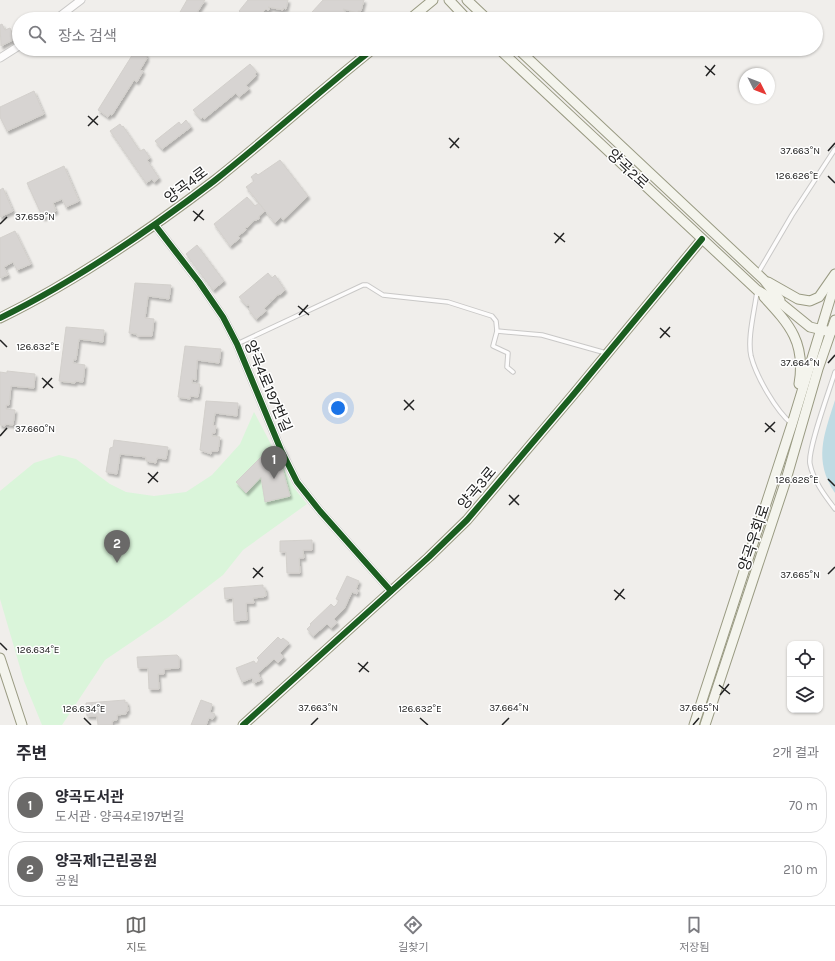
<!DOCTYPE html>
<html lang="ko">
<meta charset="utf-8">
<style>
:root{--surface:#fff;--page:#f2f2f3;--text:#2b2b33;--muted:#7c7c81;--line:#e1e1e2;--accent:#6a6968}
body{margin:0;font-family:Karla,"Noto Sans KR",sans-serif;background:var(--page);color:var(--text)}
.controls{position:absolute;right:12px;bottom:12px;display:grid;overflow:hidden;border-radius:8px;box-shadow:0 1px 3px #0004}
.controls button{width:36px;height:36px;display:grid;place-items:center;padding:0;border:0;border-bottom:1px solid var(--line);background:var(--surface);color:var(--text);font:20px sans-serif}
.compass{position:absolute;left:739px;top:68px;width:36px;height:36px;border-radius:50%;background:var(--surface);box-shadow:0 1px 3px #0004;rotate:132deg}
.you{position:absolute;left:338px;top:408px;width:14px;height:14px;margin:-10px;border:3px solid #fff;border-radius:50%;background:#1a73e8;box-shadow:0 0 0 6px #1a73e833}
.badge{display:grid;place-items:center;width:26px;height:26px;border-radius:50%;background:var(--accent);color:#fff;font-size:13px;font-weight:700}
.pin{position:absolute;translate:-50% -33px;filter:drop-shadow(0 1px 2px #0008)}
.pin::after{content:'';position:absolute;top:21px;width:14px;height:12px;background:inherit;clip-path:polygon(0 0,100% 0,50% 100%)}
.list{margin:0;padding:0;list-style:none}
h2{display:flex;justify-content:space-between;align-items:center;height:52px;margin:0;padding:0 16px;font-size:17px}
h2 small{font-size:13px;font-weight:400;color:var(--muted)}
.list li{display:grid;grid-template-columns:26px 1fr auto;gap:12px;align-items:center;box-sizing:border-box;height:56px;margin:0 8px 8px;padding:0 8px;border:1px solid var(--line);border-radius:16px}
.list b{display:block;font-size:15px;white-space:nowrap}
.list p{margin:0;font-size:13px;white-space:nowrap;color:var(--muted)}
.list em{font-size:13px;font-style:normal;color:var(--muted)}
.icon{flex:none;width:22px;height:22px;fill:none;stroke:currentColor;stroke-width:2;stroke-linecap:round;stroke-linejoin:round}
.map{position:relative;flex:none;width:835px;height:725px;overflow:hidden}
.search{position:absolute;background:var(--surface);box-shadow:0 1px 3px #0004;left:12px;right:12px;top:12px;height:44px;display:flex;align-items:center;gap:10px;box-sizing:border-box;padding:0 14px;border-radius:22px;color:var(--muted);font-size:15px}
.sheet{height:180px;background:var(--surface)}
nav{display:flex;justify-content:space-around;align-items:center;box-sizing:border-box;height:56px;border-top:1px solid var(--line);background:var(--surface);font-size:11px;color:var(--muted)}
nav a{display:grid;justify-items:center;gap:2px}
nav .on{color:var(--accent)}
.map>svg:first-child{display:block}
.park{fill:#daf5da}
.water{fill:#bfdbe3}
.building{fill:#d7d4d2;stroke:#d3d0cc;filter:url(#shadow)}
.lines{fill:none;stroke-linecap:round;stroke-linejoin:round}
.lane-casing{stroke:#c9c8c7;stroke-width:5.5}
.street-casing{stroke:#c9c8c7;stroke-width:9}
.secondary-casing{stroke:#999a82;stroke-width:11}
.lane{stroke:#fdfcfc;stroke-width:3.5}
.street{stroke:#fdfcfc;stroke-width:7}
.secondary{stroke:#f4f4ed;stroke-width:9}
.cycleway-casing{stroke:#fff;stroke-width:8}
.cycleway{stroke:#1b5e20;stroke-width:6}
.ticks{fill:none;stroke:#222;stroke-width:1.5}
.labels{text-anchor:middle;dominant-baseline:central;stroke-width:3;stroke-linejoin:round;paint-order:stroke}
.street-label{font-size:15px;fill:#222;stroke:#fff}
.ticks-label{font-size:10px;text-anchor:middle;fill:#222;stroke:#fff;stroke-width:3;stroke-linejoin:round;paint-order:stroke}
</style>
<div class="map">
<svg width="835" height="725" viewBox="0 0 835 725">
<defs>
<filter id="shadow"><feDropShadow dx="2" dy="3" stdDeviation="1" flood-color="#0004"/></filter>
</defs>
<rect width="100%" height="100%" fill="#f0eeeb"/>
<polygon class="park" points="254,412 294,488 307,504 243,550 223,575 167,618 105,660 62,725 42,725 24,681 0,599 0,491 34,463 59,455 76,459 110,484 126,492 154,496 186,492 212,475 240,444"/>
<path class="water" d="M835 400V493C813 460 824 435 835 400Z"/>
<g class="building">
<polygon points="187,0 205,0 193,19 176,19"/>
<polygon points="248,0 288,0 286,9 283,8 283,10 268,7 270,9 268,11 266,9 262,13 268,19 248,19 239,11"/>
<polygon points="323,0 364,0 361,11 358,11 358,13 343,9 345,12 343,14 341,12 338,16 341,19 320,19 312,12"/>
<polygon points="2,24 5,30 10,28 15,39 1,46 0,25"/>
<polygon points="136,49 147,55 146,57 147,58 140,70 143,71 137,82 134,80 112,115 110,114 108,117 98,110"/>
<polygon points="250,64 257,72 255,74 256,76 246,85 249,89 239,97 236,93 204,119 203,117 201,119 193,110"/>
<polygon points="34,91 44,114 7,131 0,117 0,107"/>
<polygon points="186,120 191,127 162,149 155,141 179,122 181,125"/>
<polygon points="120,124 122,127 123,126 140,151 144,149 150,158 147,160 159,178 154,182 152,179 146,183 110,131"/>
<polygon points="280,160 308,196 283,220 281,217 275,223 246,187 254,181 251,177 256,173 258,175"/>
<polygon points="64,166 79,201 66,207 62,199 53,203 56,211 43,218 27,183"/>
<polygon points="3,188 13,211 0,217 0,190"/>
<polygon points="247,197 255,206 259,203 265,211 259,216 259,219 253,221 248,227 245,228 246,230 238,236 240,238 230,246 214,224"/>
<polygon points="15,231 31,264 17,270 13,262 4,267 8,275 0,278 0,238"/>
<polygon points="197,245 224,281 213,290 186,254"/>
<polygon points="268,273 272,278 275,275 285,290 281,294 277,295 273,300 270,300 271,302 264,308 266,311 256,319 248,309 250,307 248,304 247,306 239,297"/>
<polygon points="135,283 171,285 169,299 148,296 145,318 154,319 152,336 137,336 137,334 129,333"/>
<polygon points="66,327 104,330 103,342 79,339 76,360 74,359 73,363 85,365 83,382 75,381 75,383 59,381"/>
<polygon points="185,346 221,349 219,363 197,360 196,380 192,379 192,383 200,384 198,397 190,396 190,399 178,397"/>
<polygon points="7,371 35,374 34,388 11,386 9,405 6,405 6,409 15,410 13,425 5,424 5,426 0,425 0,372 7,373"/>
<polygon points="206,401 238,403 237,416 215,413 213,425 216,426 215,433 212,433 212,436 220,437 218,451 211,451 211,454 200,450"/>
<polygon points="114,440 168,447 166,459 157,458 156,463 146,461 146,457 120,454 117,474 106,472 110,448 113,447"/>
<polygon points="266,452 281,464 290,496 265,502 261,477 246,493 236,482"/>
<polygon points="312,540 312,550 303,550 304,558 299,558 300,573 287,573 286,552 280,552 280,541"/>
<polygon points="347,576 359,581 356,589 358,590 357,594 352,592 344,609 334,619 337,623 331,628 327,624 313,636 307,629 311,625 310,624 331,604 334,607 337,604 339,600 336,599"/>
<polygon points="263,585 263,588 265,588 266,596 263,597 253,598 254,603 246,603 247,620 234,621 233,598 225,599 224,588"/>
<polygon points="278,637 281,640 283,638 289,643 280,653 284,657 278,663 274,659 258,673 261,680 254,683 252,678 242,682 236,668 254,661 256,664 259,660 257,658"/>
<polygon points="177,655 179,657 179,668 164,669 164,674 158,674 159,689 149,689 148,668 138,668 137,657"/>
<polygon points="125,700 125,703 127,702 128,711 126,711 126,714 117,715 117,720 112,721 112,725 98,725 97,716 87,716 86,703"/>
<polygon points="201,700 212,704 210,712 215,714 213,719 209,718 206,725 191,725"/>
</g>
<g class="lines">
<defs>
<g id="lane">
<polyline points="758,273 792,215 835,149"/>
<path d="M757 291C755 309 747 338 751 356 756 376 776 411 792 424"/>
<polyline points="497,331 493,346 508,353 507,367 513,372"/>
<polyline points="237,344 363,285 367,285 383,295 448,302 492,316 496,321 497,331 542,335 606,353"/>
<path d="M835 372C830 389 807 450 810 464 813 480 825 496 835 509"/>
</g>
<g id="street">
<polyline points="56,19 81,0"/>
<polyline points="0,58 19,46"/>
<polyline points="155,225 199,282 223,317 237,344 281,450 297,482 320,511 391,591"/>
</g>
<g id="secondary">
<polyline points="449,0 467,19"/>
<polyline points="467,0 487,19"/>
<polyline points="410,19 433,0"/>
<polyline points="499,49 757,290 783,305 810,327 831,332"/>
<polyline points="518,49 764,280 780,300"/>
<polyline points="768,282 798,299 810,301 819,297 835,274"/>
<path d="M764 297C790 325 806 343 799 384"/>
<path d="M0 318C76 281 147 232 214 181 268 138 319 92 373 49"/>
<polyline points="0,658 22,725"/>
<polyline points="243,725 429,557 467,520 573,395 702,239"/>
<polyline points="694,725 792,424 835,283"/>
<polyline points="705,725 785,483 818,369 835,320"/>
</g>
</defs>
<use href="#lane" class="lane-casing"/>
<use href="#street" class="street-casing"/>
<use href="#secondary" class="secondary-casing"/>
<use href="#lane" class="lane"/>
<use href="#street" class="street"/>
<use href="#secondary" class="secondary"/>
<defs>
<g id="cycleway">
<polyline points="155,225 199,282 223,317 237,344 281,450 297,482 320,511 391,591"/>
<path d="M0 318C76 281 147 232 214 181 268 138 319 92 373 49"/>
<polyline points="243,725 429,557 467,520 573,395 702,239"/>
</g>
</defs>
<use href="#cycleway" class="cycleway-casing"/>
<use href="#cycleway" class="cycleway"/>
</g>
<path class="ticks" d="M705 66 715 75M706 76 715 65M88 116 98 125M88 126 98 116M449 138 459 148M450 148 459 138M828 151 835 143M828 176 835 183M193 211 204 220M194 221 203 210M0 224 7 217M554 233 565 242M555 243 564 233M298 306 309 315M299 315 308 305M660 328 670 337M660 338 670 327M0 340 7 347M828 363 835 355M42 378 53 388M43 388 52 378M404 400 414 410M404 410 414 400M765 423 775 432M765 432 775 422M0 436 7 428M148 473 158 482M828 479 835 486M148 483 158 472M509 495 519 505M509 505 519 495M253 568 263 577M828 574 835 567M253 578 263 567M614 590 625 599M615 600 624 589M0 643 7 650M358 663 369 672M359 672 368 662M719 685 730 694M720 695 729 684M84 718 91 725M420 718 428 725M311 725 318 718M502 725 509 718M693 725 699 718"/>
<g class="labels">
<g class="street-label">
<text transform="translate(628 169) rotate(43)">양곡2로</text>
<text transform="translate(186 185) rotate(-37)">양곡4로</text>
<text transform="translate(268 386) rotate(67)">양곡4로197번길</text>
<text transform="translate(477 488) rotate(-50)">양곡3로</text>
<text transform="translate(754 538) rotate(-72)">양곡우회로</text>
</g>
</g>
<g class="ticks-label">
<text x="800" y="154">37.663°N</text>
<text x="797" y="179">126.626°E</text>
<text x="35" y="220">37.659°N</text>
<text x="38" y="350">126.632°E</text>
<text x="800" y="366">37.664°N</text>
<text x="35" y="432">37.660°N</text>
<text x="797" y="483">126.628°E</text>
<text x="800" y="578">37.665°N</text>
<text x="38" y="653">126.634°E</text>
<text x="318" y="711">37.663°N</text>
<text x="509" y="711">37.664°N</text>
<text x="699" y="711">37.665°N</text>
<text x="84" y="712">126.634°E</text>
<text x="420" y="712">126.632°E</text>
</g>
</svg>
<div class="controls">
<button><svg class="icon" aria-label="locate" viewBox="0 0 24 24"><circle cx="12" cy="12" r="6"/><path d="M12 2v4M12 18v4M2 12h4M18 12h4"/></svg></button>
<button><svg class="icon" aria-label="layers" viewBox="0 0 24 24"><path d="M12 4l9 5-9 5-9-5zM3 14l9 5 9-5"/></svg></button>
</div>
<svg class="compass" viewBox="-18 -18 36 36"><path d="M0-13l5 13h-10z" fill="#e53935"/><path d="M0 13l5-13h-10z" fill="#7c7c81"/></svg>
<div class="you"></div>
<div class="pin badge" style="left:274px;top:479px">1</div>
<div class="pin badge" style="left:117px;top:563px">2</div>
<div class="search"><svg class="icon" aria-label="search" viewBox="0 0 24 24"><circle cx="10" cy="10" r="6"/><path d="M15 15l6 6"/></svg>장소 검색</div>
</div>
<section class="sheet">
<h2>주변<small>2개 결과</small></h2>
<ul class="list">
<li><span class="badge">1</span><div><b>양곡도서관</b><p>도서관 · 양곡4로197번길</p></div><em>70 m</em></li>
<li><span class="badge">2</span><div><b>양곡제1근린공원</b><p>공원</p></div><em>210 m</em></li>
</ul>
</section>
<nav>
<a class="on"><svg class="icon" aria-label="map" viewBox="0 0 24 24"><path d="M3 6l6-2 6 2 6-2v14l-6 2-6-2-6 2zM9 4v14M15 6v14"/></svg>지도</a>
<a><svg class="icon" aria-label="directions" viewBox="0 0 24 24"><path d="M12 3l9 9-9 9-9-9zM9 14v-3h6M13 9l2 2-2 2"/></svg>길찾기</a>
<a><svg class="icon" aria-label="saved" viewBox="0 0 24 24"><path d="M7 4h10v16l-5-4-5 4z"/></svg>저장됨</a>
</nav>
